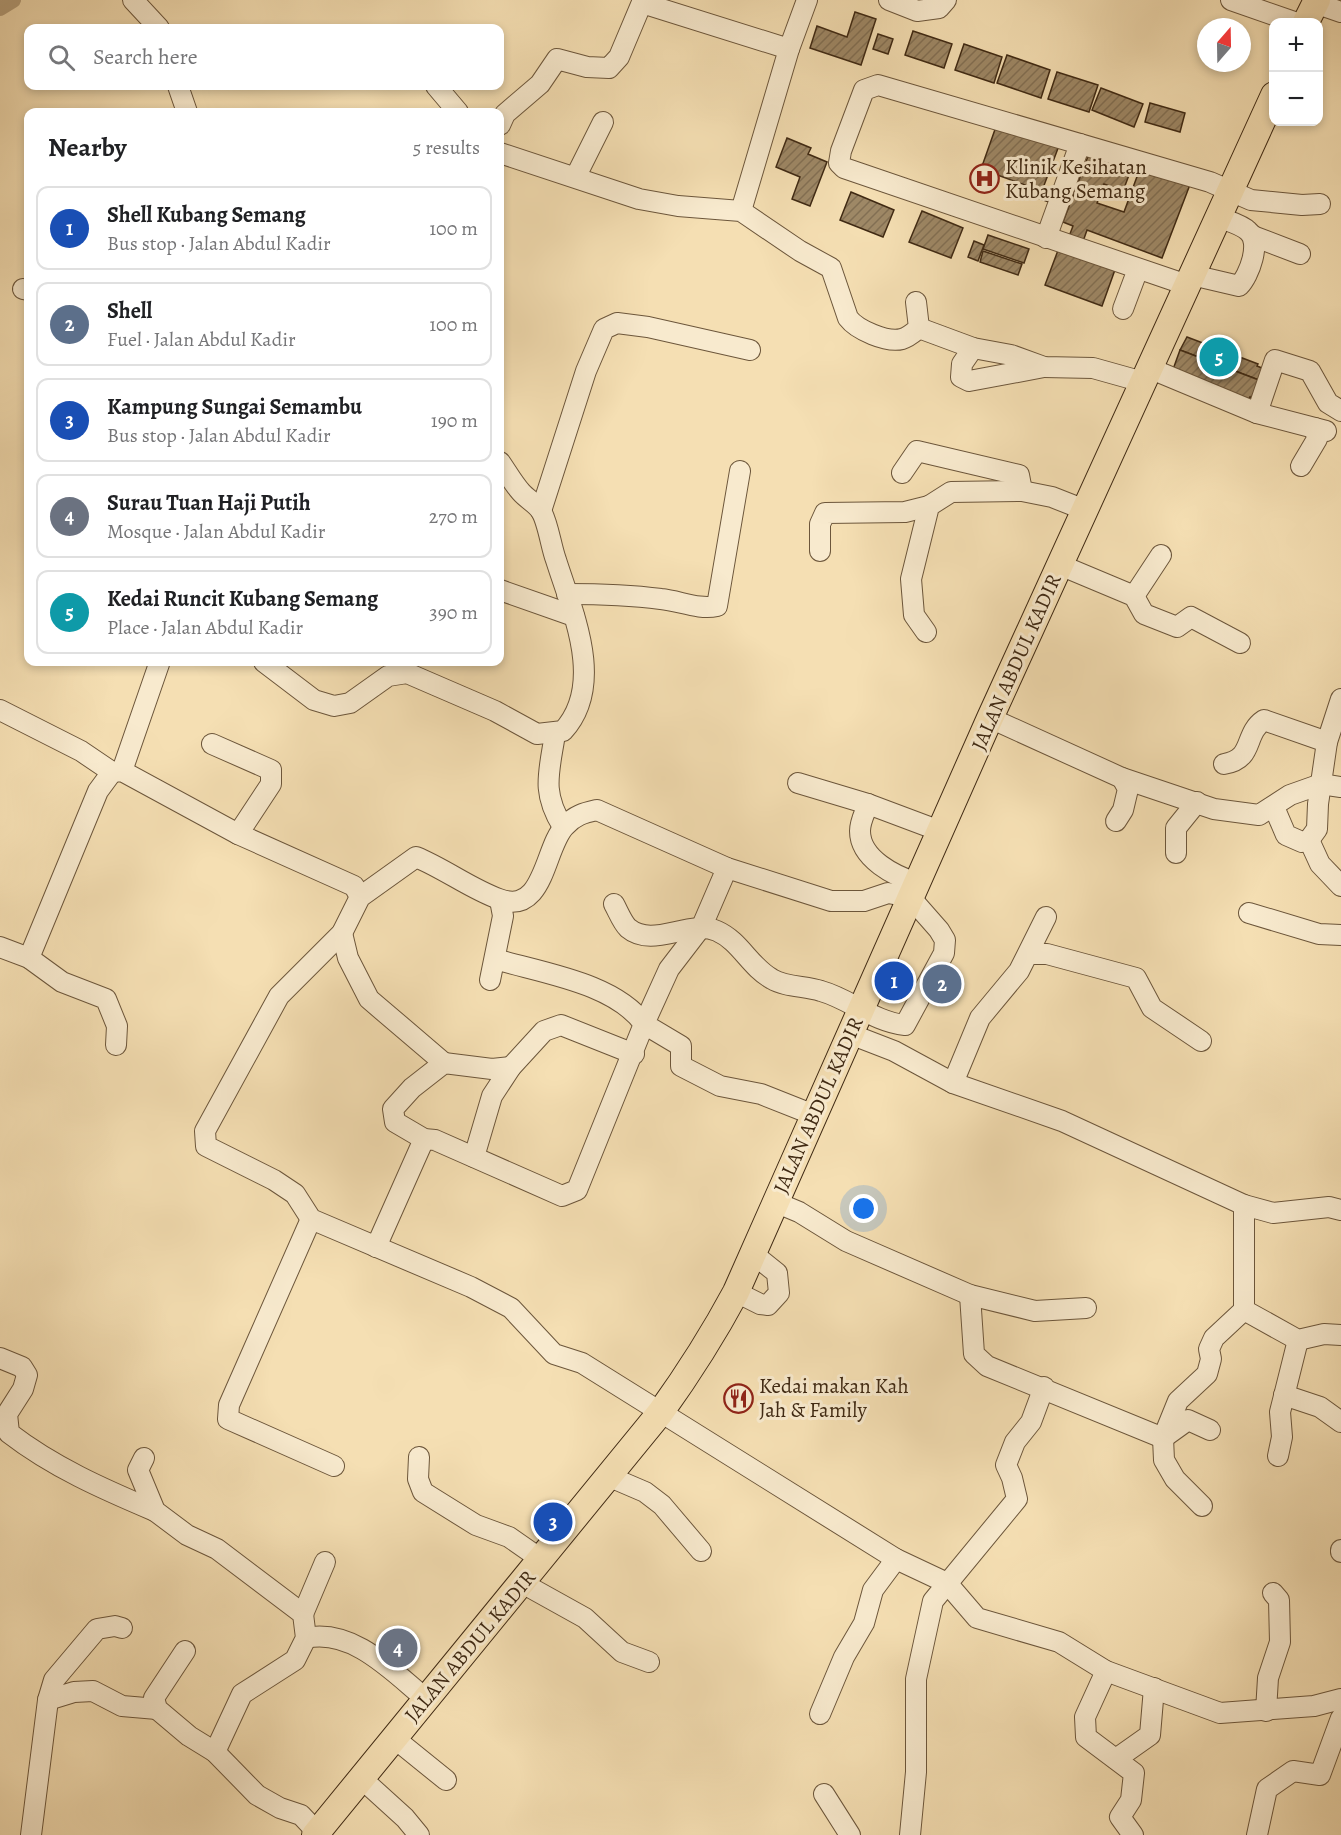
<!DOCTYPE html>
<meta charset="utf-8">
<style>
:root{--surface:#fff;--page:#f2f2f2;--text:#202124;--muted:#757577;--line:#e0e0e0;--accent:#1a73e8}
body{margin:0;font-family:Alegreya,serif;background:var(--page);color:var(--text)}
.controls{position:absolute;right:18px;top:18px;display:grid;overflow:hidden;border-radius:12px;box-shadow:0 3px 9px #0003}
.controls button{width:54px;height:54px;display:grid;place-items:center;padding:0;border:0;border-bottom:2px solid var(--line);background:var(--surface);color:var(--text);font:30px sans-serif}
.compass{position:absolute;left:1197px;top:18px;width:54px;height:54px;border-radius:50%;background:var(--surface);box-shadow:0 3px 9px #0003;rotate:20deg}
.you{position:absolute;left:864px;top:1209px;width:21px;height:21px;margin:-15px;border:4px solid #fff;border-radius:50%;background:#1a73e8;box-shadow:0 0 0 9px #1a73e833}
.badge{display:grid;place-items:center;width:39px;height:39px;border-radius:50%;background:var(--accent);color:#fff;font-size:20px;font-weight:700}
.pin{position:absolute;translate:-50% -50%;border:3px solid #fff;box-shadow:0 2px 6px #0006}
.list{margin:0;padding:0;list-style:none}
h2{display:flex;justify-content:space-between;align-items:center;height:78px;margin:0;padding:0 24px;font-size:26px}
h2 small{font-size:20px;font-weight:400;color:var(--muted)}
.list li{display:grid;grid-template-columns:39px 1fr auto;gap:18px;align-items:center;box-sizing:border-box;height:84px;margin:0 12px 12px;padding:0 12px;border:2px solid var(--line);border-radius:12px}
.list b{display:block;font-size:22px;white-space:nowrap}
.list p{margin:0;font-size:20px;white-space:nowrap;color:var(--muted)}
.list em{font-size:20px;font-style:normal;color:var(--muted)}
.icon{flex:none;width:33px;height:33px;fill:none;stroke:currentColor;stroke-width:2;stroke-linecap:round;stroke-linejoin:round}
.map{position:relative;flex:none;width:1341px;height:1835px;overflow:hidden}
.search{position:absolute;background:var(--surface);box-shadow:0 3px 9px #0003;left:24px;top:24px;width:480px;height:66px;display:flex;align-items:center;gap:15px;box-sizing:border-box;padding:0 21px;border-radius:12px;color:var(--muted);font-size:22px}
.panel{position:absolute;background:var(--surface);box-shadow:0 3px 9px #0003;left:24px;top:108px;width:480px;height:558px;border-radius:12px}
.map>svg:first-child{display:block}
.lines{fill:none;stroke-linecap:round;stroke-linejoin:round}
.canal{stroke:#b7a17d;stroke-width:16}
.building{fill:url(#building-hatch);stroke:#3f2913;stroke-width:1.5}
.minor-casing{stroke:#6c563b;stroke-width:22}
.major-casing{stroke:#3f2913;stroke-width:28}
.minor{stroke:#f8eace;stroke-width:20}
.major{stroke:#f5dfb3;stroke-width:26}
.labels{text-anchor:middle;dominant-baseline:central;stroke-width:6;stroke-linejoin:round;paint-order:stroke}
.poi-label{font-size:21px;fill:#3f2913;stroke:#f8eace;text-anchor:start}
.street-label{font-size:21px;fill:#3f2913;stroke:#f8eace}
</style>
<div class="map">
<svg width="1341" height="1835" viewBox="0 0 1341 1835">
<defs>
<pattern id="building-hatch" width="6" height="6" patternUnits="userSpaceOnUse" patternTransform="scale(1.5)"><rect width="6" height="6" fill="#9e8866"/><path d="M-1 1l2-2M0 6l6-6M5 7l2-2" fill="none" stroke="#826f53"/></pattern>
</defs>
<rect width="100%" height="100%" fill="#f5dfb3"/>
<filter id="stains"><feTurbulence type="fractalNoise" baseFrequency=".00333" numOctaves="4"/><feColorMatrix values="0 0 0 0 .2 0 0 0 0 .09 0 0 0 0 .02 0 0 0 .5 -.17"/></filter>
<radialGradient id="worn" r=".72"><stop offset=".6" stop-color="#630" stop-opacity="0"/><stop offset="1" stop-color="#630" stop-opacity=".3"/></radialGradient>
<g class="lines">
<polyline class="canal" points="0,8 13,0"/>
</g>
<g class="building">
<polygon points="855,12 876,19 861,65 810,48 817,26 847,37"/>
<polygon points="913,31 952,44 944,68 905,55"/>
<polygon points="878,34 893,39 888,54 873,49"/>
<polygon points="964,44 1002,57 994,83 955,70"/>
<polygon points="1007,55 1050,70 1041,98 997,83"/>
<polygon points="1057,72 1098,85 1089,112 1048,99"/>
<polygon points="1101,88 1143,104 1134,127 1092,110"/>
<polygon points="1150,103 1185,113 1180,132 1145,122"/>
<polygon points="998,121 1060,143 1043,188 1056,192 1052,203 1023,193 1025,185 981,169"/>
<polygon points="787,138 811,148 808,154 827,162 810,206 792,199 800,177 776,167"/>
<polygon points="1090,151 1132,167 1123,191 1104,184 1097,203 1124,212 1142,163 1191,182 1162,258 1087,230 1079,253 1116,267 1102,306 1045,285 1060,245 1065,247 1073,226 1063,222"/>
<polygon points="851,192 894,210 883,237 840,220"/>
<polygon points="922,211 963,228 951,258 909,242"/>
<polygon points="988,235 1029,249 1024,263 983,249"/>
<polygon points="974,241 984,245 978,261 968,257"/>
<polygon points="983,251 1022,264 1018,275 980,262"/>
<polygon points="1187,337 1258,364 1257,366 1267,370 1264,382 1180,350"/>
<polygon points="1180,350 1264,382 1257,400 1250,397 1247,404 1171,375"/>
</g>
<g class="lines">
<defs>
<g id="minor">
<polyline points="133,0 159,28"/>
<polyline points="889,0 917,11 939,8 946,0"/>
<polyline points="1231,0 1294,22"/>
<polyline points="642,3 789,49"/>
<polyline points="1315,3 1341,12"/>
<polyline points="178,86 187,112"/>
<polyline points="436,86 458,112"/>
<polyline points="500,125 505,114 540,84 557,59 587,67 609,68 619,57 643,0"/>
<path d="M500 153 639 199 678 206 741 211 800 251 831 268 848 318C857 330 887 343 902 339 909 337 913 333 919 328L916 302"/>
<polyline points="576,176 603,122"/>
<polyline points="741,211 789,49 807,0"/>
<polyline points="1253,236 1300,254"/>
<polyline points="1046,238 1080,144"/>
<path d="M1192 275 1239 286C1249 276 1262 242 1248 231 1241 224 1227 221 1218 217"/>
<polyline points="1187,285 844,168 839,163 841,151 864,90 878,85 1210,182 1251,200 1302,205 1320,204"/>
<polyline points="23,289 28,290"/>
<polyline points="1123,309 1138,269"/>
<polyline points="919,328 973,348 1011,355 1044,367 1093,368 1143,382"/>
<polyline points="973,348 962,364 961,377 969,381 1044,367"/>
<polyline points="1149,368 1257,413 1326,431"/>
<polyline points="1257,413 1275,360 1310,371 1328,403 1341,411"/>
<polyline points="1301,466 1317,439 1315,428"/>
<polyline points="902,473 917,451 1019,475 1022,491"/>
<polyline points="541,511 586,371 604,329 617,323 648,327 750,350"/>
<polyline points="820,551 820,524 825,513 905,512 929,506"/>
<polyline points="1060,565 1134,596 1144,614 1177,627 1191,617 1240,643"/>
<polyline points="500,590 574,616"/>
<path d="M567 594C598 594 630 595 661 599 680 601 699 610 717 606L740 471"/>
<polyline points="1134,596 1161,555"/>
<polyline points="926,632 914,615 911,579 929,506 951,492 1022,491 1052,497 1085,510"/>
<path d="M264 662 314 700 334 706 350 703 388 676 407 673 495 711 537 734 563 731C606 684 572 611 556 560 551 547 548 522 541 511 537 504 527 499 521 492 513 483 507 472 500 462"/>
<polyline points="0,710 81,751 112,772 122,771 238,834 354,886 360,897"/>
<polyline points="990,718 1122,778 1214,809 1259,815 1290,795 1321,784 1341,787"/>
<path d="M555 734C549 773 541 792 563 827"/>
<polyline points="212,744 271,770 271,784 238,834"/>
<path d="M1224 764C1255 759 1243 734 1264 720L1327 742"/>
<polyline points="122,771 159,664"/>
<polyline points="798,783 868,804 940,831"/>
<path d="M868 804C865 813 860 821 860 831 860 859 895 876 917 883"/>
<polyline points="1274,807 1286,835 1302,842 1309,840 1317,829 1318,804 1327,742 1341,699"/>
<polyline points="1116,821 1123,810 1128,789 1122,778"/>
<polyline points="1309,840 1320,864 1341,886"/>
<polyline points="1176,853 1176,828 1197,802"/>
<polyline points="727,868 702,926 669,969 644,1024 681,1046 681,1066 720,1086 761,1094 814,1115"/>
<path d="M614 904C618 911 622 922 628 928 653 949 689 919 717 931 740 941 750 967 772 979 785 987 806 986 821 991 850 999 874 1022 905 1025L944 953 945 940 939 930 910 897 888 893 864 901H831L727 868 597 810C584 813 575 815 565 826 544 847 545 916 499 899 471 889 445 869 416 857L360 897 342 933 279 996 205 1131 206 1146 274 1180 295 1194 311 1219 471 1287 511 1308 554 1354 582 1363 896 1559 947 1583 977 1618 1059 1642 1106 1671 1220 1713 1314 1706 1341 1699"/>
<polyline points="1249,913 1319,934 1341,935"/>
<polyline points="342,933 348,958 369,999 444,1063"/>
<polyline points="0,947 29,958 62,982 106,999 117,1026 116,1045"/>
<polyline points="1029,954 1047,954 1136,978 1152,1008 1201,1041"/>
<polyline points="29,958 98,791 112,772"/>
<path d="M495 959C542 973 615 983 644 1024L577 1190 562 1196 435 1140 424 1139 395 1122 393 1109 412 1088 444 1063 492 1069 511 1067"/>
<polyline points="490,980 503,916 500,900"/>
<polyline points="850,1034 894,1051 953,1083 1062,1121 1244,1205 1273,1213 1329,1207 1341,1210"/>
<polyline points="953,1083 980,1018 1019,971 1046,917"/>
<polyline points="474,1157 492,1096 511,1067 544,1031 561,1025 634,1054"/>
<polyline points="775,1202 799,1212 846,1241 970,1295 1035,1311 1086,1308"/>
<polyline points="1244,1205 1244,1310 1298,1340 1324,1334 1341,1335"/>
<polyline points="311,1219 229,1405 228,1419 334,1466"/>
<polyline points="376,1247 424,1139"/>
<polyline points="736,1292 760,1304 768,1305 779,1293 777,1273 753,1254"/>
<polyline points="970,1295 974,1354 987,1366 1163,1438 1188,1420 1210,1430"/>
<path d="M0 1358 22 1367 27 1375 23 1389 7 1414 9 1433C53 1467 103 1489 155 1511"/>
<polyline points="1284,1395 1320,1407 1341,1422"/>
<polyline points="1278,1456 1282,1437 1280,1412 1298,1340"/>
<polyline points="419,1457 418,1479 423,1492 476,1525 509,1537 542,1560"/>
<polyline points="144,1458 138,1470 155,1511 187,1535 217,1549 303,1614 306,1638 295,1660 242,1694 215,1752"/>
<polyline points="610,1477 645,1492 662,1505 701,1551"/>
<polyline points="1202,1506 1175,1479 1164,1460 1163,1438 1178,1401 1207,1374 1211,1359 1209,1349 1214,1338 1244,1310"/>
<polyline points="1341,1550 1341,1552"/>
<polyline points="522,1583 585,1618 622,1652 649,1662"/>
<polyline points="303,1614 325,1562"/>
<polyline points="122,1628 115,1626 97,1629 54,1680 48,1700 74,1692 93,1691 122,1706 157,1709"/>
<path d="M306 1638C353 1628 393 1672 426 1699"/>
<polyline points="185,1651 154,1698 157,1709 189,1736 215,1752 257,1795 280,1808 301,1815 317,1832"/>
<polyline points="1106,1671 1085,1717 1086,1737 1134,1773 1131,1800 1120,1817 1133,1835"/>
<polyline points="1266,1711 1268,1678 1280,1642 1279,1600 1273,1593"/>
<polyline points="820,1714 844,1657 864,1623 873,1590 896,1559"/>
<polyline points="394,1738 446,1780"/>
<polyline points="1116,1759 1150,1735 1154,1688"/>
<polyline points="361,1778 405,1818 419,1835"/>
<polyline points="824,1794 850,1835"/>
<polyline points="31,1835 48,1700"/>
<polyline points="910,1835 916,1772 916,1679 933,1601 1017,1499 1012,1478 1006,1465 1015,1442 1031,1422 1044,1387"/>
<polyline points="1257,1835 1267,1789 1293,1771 1320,1775 1341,1718"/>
</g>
<g id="major">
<polyline points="1306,22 1317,0"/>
<path d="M315 1835 660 1413C688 1374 713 1335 736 1292L990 718 1274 95"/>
</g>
</defs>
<use href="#minor" class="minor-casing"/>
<use href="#major" class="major-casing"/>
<use href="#minor" class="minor"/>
<use href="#major" class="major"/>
</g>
<defs>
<symbol id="hospital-ring" viewBox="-11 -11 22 22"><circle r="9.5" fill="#f8eace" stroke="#8f2418" stroke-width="1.5"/><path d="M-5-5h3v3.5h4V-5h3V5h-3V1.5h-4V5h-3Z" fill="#8f2418"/></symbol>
<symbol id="restaurant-ring" viewBox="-11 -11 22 22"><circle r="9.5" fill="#f8eace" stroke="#8f2418" stroke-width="1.5"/><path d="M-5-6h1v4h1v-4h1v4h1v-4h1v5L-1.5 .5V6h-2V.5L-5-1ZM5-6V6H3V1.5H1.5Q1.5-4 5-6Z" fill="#8f2418"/></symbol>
</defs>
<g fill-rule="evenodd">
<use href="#hospital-ring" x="968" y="162" width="33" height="33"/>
<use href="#restaurant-ring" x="722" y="1382" width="33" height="33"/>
</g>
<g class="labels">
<g class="poi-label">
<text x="1005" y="167">Klinik Kesihatan<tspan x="1005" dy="24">Kubang Semang</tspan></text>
<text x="759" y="1386">Kedai makan Kah<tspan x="759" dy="24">Jah &amp; Family</tspan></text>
</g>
<g class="street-label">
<text transform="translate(1016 662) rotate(-66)">JALAN ABDUL KADIR</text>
<text transform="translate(818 1105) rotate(-66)">JALAN ABDUL KADIR</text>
<text transform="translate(470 1646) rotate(-50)">JALAN ABDUL KADIR</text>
</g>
</g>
<rect width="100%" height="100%" filter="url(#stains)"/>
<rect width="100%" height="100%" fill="url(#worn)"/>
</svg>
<div class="controls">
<button>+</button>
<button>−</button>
</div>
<svg class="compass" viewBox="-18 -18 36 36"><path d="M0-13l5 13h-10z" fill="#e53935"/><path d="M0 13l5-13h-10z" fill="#757577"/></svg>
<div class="you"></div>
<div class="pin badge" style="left:894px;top:981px;background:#1a4fb4">1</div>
<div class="pin badge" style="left:942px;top:984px;background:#5c6f8a">2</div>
<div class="pin badge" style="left:553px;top:1522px;background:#1a4fb4">3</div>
<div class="pin badge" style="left:398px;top:1648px;background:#6b7280">4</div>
<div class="pin badge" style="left:1219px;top:357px;background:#0f9aa8">5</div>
<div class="search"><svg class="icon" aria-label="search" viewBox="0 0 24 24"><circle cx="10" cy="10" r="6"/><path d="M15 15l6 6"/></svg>Search here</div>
<section class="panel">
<h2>Nearby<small>5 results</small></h2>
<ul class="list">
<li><span class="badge" style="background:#1a4fb4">1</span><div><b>Shell Kubang Semang</b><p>Bus stop · Jalan Abdul Kadir</p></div><em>100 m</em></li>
<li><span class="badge" style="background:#5c6f8a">2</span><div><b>Shell</b><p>Fuel · Jalan Abdul Kadir</p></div><em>100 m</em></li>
<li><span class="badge" style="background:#1a4fb4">3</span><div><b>Kampung Sungai Semambu</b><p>Bus stop · Jalan Abdul Kadir</p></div><em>190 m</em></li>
<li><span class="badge" style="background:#6b7280">4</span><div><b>Surau Tuan Haji Putih</b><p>Mosque · Jalan Abdul Kadir</p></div><em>270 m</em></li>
<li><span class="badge" style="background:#0f9aa8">5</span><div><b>Kedai Runcit Kubang Semang</b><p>Place · Jalan Abdul Kadir</p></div><em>390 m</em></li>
</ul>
</section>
</div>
